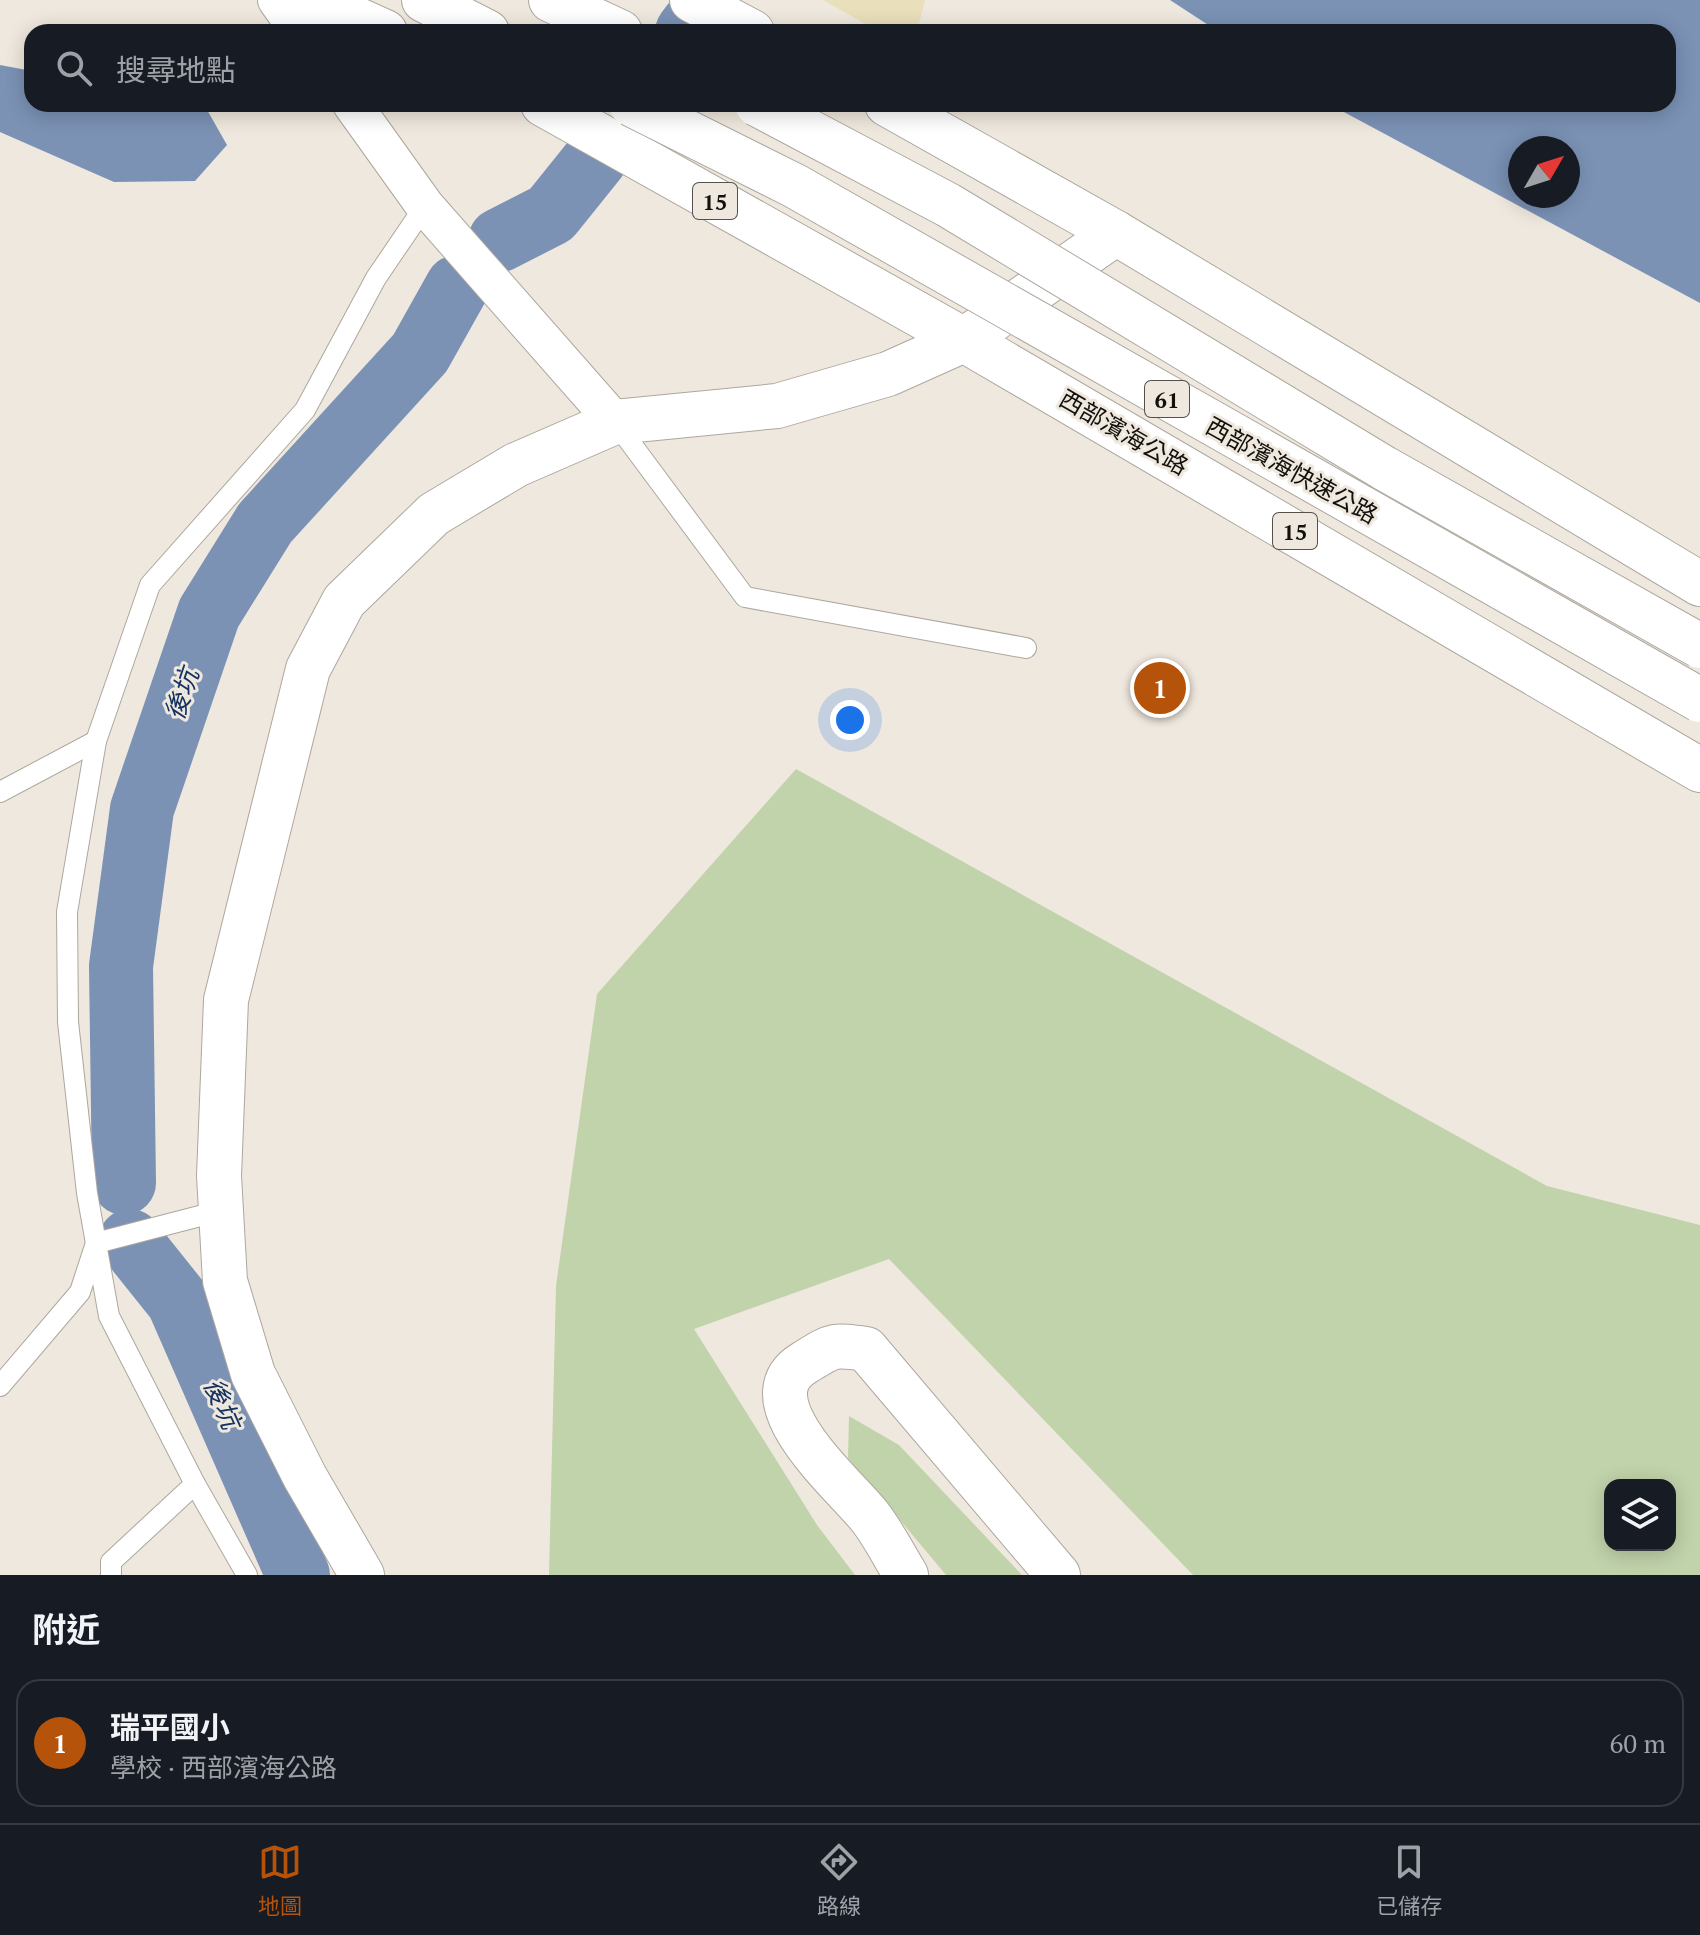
<!DOCTYPE html>
<html lang="zh-TW">
<meta charset="utf-8">
<style>
:root{--surface:#171b24;--page:#20242c;--text:#f1f3f6;--muted:#9ea1a6;--line:#363941;--accent:#b45309}
body{margin:0;font-family:"PT Serif","Noto Sans TC",serif;background:var(--page);color:var(--text)}
.controls{position:absolute;right:24px;bottom:24px;display:grid;overflow:hidden;border-radius:16px;box-shadow:0 4px 20px #0003}
.controls button{width:72px;height:72px;display:grid;place-items:center;padding:0;border:0;border-bottom:2px solid var(--line);background:var(--surface);color:var(--text);font:40px sans-serif}
.compass{position:absolute;left:1508px;top:136px;width:72px;height:72px;border-radius:50%;background:var(--surface);box-shadow:0 4px 20px #0003;rotate:51deg}
.you{position:absolute;left:850px;top:720px;width:28px;height:28px;margin:-20px;border:6px solid #fff;border-radius:50%;background:#1a73e8;box-shadow:0 0 0 12px #1a73e833}
.badge{display:grid;place-items:center;width:52px;height:52px;border-radius:50%;background:var(--accent);color:#fff;font-size:26px;font-weight:700}
.pin{position:absolute;translate:-50% -50%;border:4px solid #fff;box-shadow:0 2px 8px #0006}
.list{margin:0;padding:0;list-style:none}
h2{display:flex;justify-content:space-between;align-items:center;height:104px;margin:0;padding:0 32px;font-size:34px}
h2 small{font-size:26px;font-weight:400;color:var(--muted)}
.list li{display:grid;grid-template-columns:52px 1fr auto;gap:24px;align-items:center;box-sizing:border-box;height:128px;margin:0 16px 16px;padding:0 16px;border:2px solid var(--line);border-radius:24px}
.list b{display:block;font-size:30px;white-space:nowrap}
.list p{margin:0;font-size:26px;white-space:nowrap;color:var(--muted)}
.list em{font-size:26px;font-style:normal;color:var(--muted)}
.icon{flex:none;width:44px;height:44px;fill:none;stroke:currentColor;stroke-width:2;stroke-linecap:round;stroke-linejoin:round}
.map{position:relative;flex:none;width:1700px;height:1575px;overflow:hidden}
.search{position:absolute;background:var(--surface);box-shadow:0 4px 20px #0003;left:24px;right:24px;top:24px;height:88px;display:flex;align-items:center;gap:20px;box-sizing:border-box;padding:0 28px;border-radius:24px;color:var(--muted);font-size:30px}
.sheet{height:248px;background:var(--surface)}
nav{display:flex;justify-content:space-around;align-items:center;box-sizing:border-box;height:112px;border-top:2px solid var(--line);background:var(--surface);font-size:22px;color:var(--muted)}
nav a{display:grid;justify-items:center;gap:4px}
nav .on{color:var(--accent)}
.map>svg:first-child{display:block}
.green{fill:#c1d3ab;fill-rule:evenodd}
.sand{fill:#e9dfba}
.water{fill:#7b92b5;fill-rule:evenodd}
.lines{fill:none;stroke-linecap:round;stroke-linejoin:round}
.river{stroke:#7b92b5;stroke-width:64}
.lane-casing{stroke:#ada79e;stroke-width:22}
.street-casing{stroke:#ada79e;stroke-width:40}
.secondary-casing{stroke:#ada79e;stroke-width:46}
.primary-casing{stroke:#ada79e;stroke-width:46}
.highway-casing{stroke:#ada79e;stroke-width:46}
.lane{stroke:#fff;stroke-width:20}
.street{stroke:#fff;stroke-width:38}
.secondary{stroke:#fff;stroke-width:44}
.primary{stroke:#fff;stroke-width:44}
.highway{stroke:#fff;stroke-width:44}
.highway-bridge-casing{stroke:#ada79e;stroke-width:46;stroke-linecap:butt}
.highway-bridge{stroke:#fff;stroke-width:44}
.labels{text-anchor:middle;dominant-baseline:central;stroke-width:6;stroke-linejoin:round;paint-order:stroke}
.shield{fill:#efe8de;stroke:#54514b;stroke-width:2}
.shield-label{font-size:22px;font-weight:bold;fill:#12100c}
.street-label{font-size:24px;fill:#12100c;stroke:#efe8de}
.water-label{font-size:26px;font-style:italic;fill:#153361;stroke:#efe8de}
</style>
<div class="map">
<svg width="1700" height="1575" viewBox="0 0 1700 1575">
<rect width="100%" height="100%" fill="#efe8de"/>
<g class="green">
<path d="M796 769 1547 1186 1700 1225V1575H1193L889 1259 694 1329 817 1525 855 1575H549L556 1286 597 994ZM1610 1485H1670V1545H1610Z"/>
<polygon points="849,1416 899,1445 1022,1575 946,1575 848,1458"/>
</g>
<polygon class="sand" points="823,0 925,0 917,32 880,32"/>
<g class="water">
<path d="M1170 0H1700V303L1329 104H1668V32H1219ZM1520 148H1568V196H1520Z"/>
<polygon points="0,65 32,71 32,104 188,104 206,108 227,145 195,181 114,182 0,132"/>
</g>
<g class="lines">
<g class="river">
<polyline points="687,32 693,24"/>
<polyline points="500,240 551,214 596,158"/>
<polyline points="124,1183 121,966 142,809 209,613 265,523 420,353 457,287"/>
<polyline points="130,1241 178,1301 298,1575"/>
</g>
<defs>
<g id="lane">
<polyline points="615,422 745,597 1026,648"/>
<polyline points="0,792 96,741"/>
<polyline points="0,1386 80,1292 96,1243 223,1210"/>
<polyline points="111,1575 111,1562 195,1484"/>
<polyline points="247,1575 195,1484 109,1316 87,1193 68,1022 67,912 96,741 150,585 305,410 376,278 425,206"/>
</g>
<g id="street">
<polyline points="277,0 300,32"/>
<polyline points="352,104 425,206 615,422"/>
</g>
<g id="secondary">
<polyline points="362,1575 305,1477 253,1374 225,1281 219,1176 226,1000 308,669 344,601 434,514 516,465 615,422 777,406 888,374 964,340 1116,233"/>
<path d="M906 1575C894 1556 884 1535 870 1517 846 1486 743 1400 804 1363 833 1345 832 1344 866 1349L1058 1575"/>
</g>
<g id="primary">
<polyline points="314,0 385,32"/>
<polyline points="692,0 752,32"/>
<polyline points="543,104 964,340 1700,770"/>
<polyline points="887,104 1116,233 1700,584"/>
</g>
<g id="highway">
<polyline points="424,0 487,32"/>
<polyline points="551,0 620,32"/>
</g>
</defs>
<use href="#lane" class="lane-casing"/>
<use href="#street" class="street-casing"/>
<use href="#secondary" class="secondary-casing"/>
<use href="#primary" class="primary-casing"/>
<use href="#highway" class="highway-casing"/>
<use href="#lane" class="lane"/>
<use href="#street" class="street"/>
<use href="#secondary" class="secondary"/>
<use href="#primary" class="primary"/>
<use href="#highway" class="highway"/>
<defs>
<g id="highway-bridge">
<polyline points="631,104 795,186 1700,700"/>
<polyline points="757,104 948,205 1384,468 1700,646"/>
</g>
</defs>
<use href="#highway-bridge" class="highway-bridge-casing"/>
<use href="#highway-bridge" class="highway-bridge"/>
</g>
<g class="labels">
<g class="shield">
<rect x="693" y="183" width="44" height="36" rx="6"/>
<rect x="1145" y="381" width="44" height="36" rx="6"/>
<rect x="1273" y="513" width="44" height="36" rx="6"/>
</g>
<g class="shield-label">
<text x="715" y="201">15</text>
<text x="1167" y="399">61</text>
<text x="1295" y="531">15</text>
</g>
<g class="street-label">
<text transform="translate(1124 432) rotate(30)">西部濱海公路</text>
<text transform="translate(1292 470) rotate(29)">西部濱海快速公路</text>
</g>
<g class="water-label">
<text transform="translate(181 694) rotate(-71)">後坑</text>
<text transform="translate(223 1403) rotate(66)">後坑</text>
</g>
</g>
</svg>
<div class="controls">
<button><svg class="icon" aria-label="layers" viewBox="0 0 24 24"><path d="M12 4l9 5-9 5-9-5zM3 14l9 5 9-5"/></svg></button>
</div>
<svg class="compass" viewBox="-18 -18 36 36"><path d="M0-13l5 13h-10z" fill="#e53935"/><path d="M0 13l5-13h-10z" fill="#9ea1a6"/></svg>
<div class="you"></div>
<div class="pin badge" style="left:1160px;top:688px">1</div>
<div class="search"><svg class="icon" aria-label="search" viewBox="0 0 24 24"><circle cx="10" cy="10" r="6"/><path d="M15 15l6 6"/></svg>搜尋地點</div>
</div>
<section class="sheet">
<h2>附近<small></small></h2>
<ul class="list">
<li><span class="badge">1</span><div><b>瑞平國小</b><p>學校 · 西部濱海公路</p></div><em>60 m</em></li>
</ul>
</section>
<nav>
<a class="on"><svg class="icon" aria-label="map" viewBox="0 0 24 24"><path d="M3 6l6-2 6 2 6-2v14l-6 2-6-2-6 2zM9 4v14M15 6v14"/></svg>地圖</a>
<a><svg class="icon" aria-label="directions" viewBox="0 0 24 24"><path d="M12 3l9 9-9 9-9-9zM9 14v-3h6M13 9l2 2-2 2"/></svg>路線</a>
<a><svg class="icon" aria-label="saved" viewBox="0 0 24 24"><path d="M7 4h10v16l-5-4-5 4z"/></svg>已儲存</a>
</nav>
